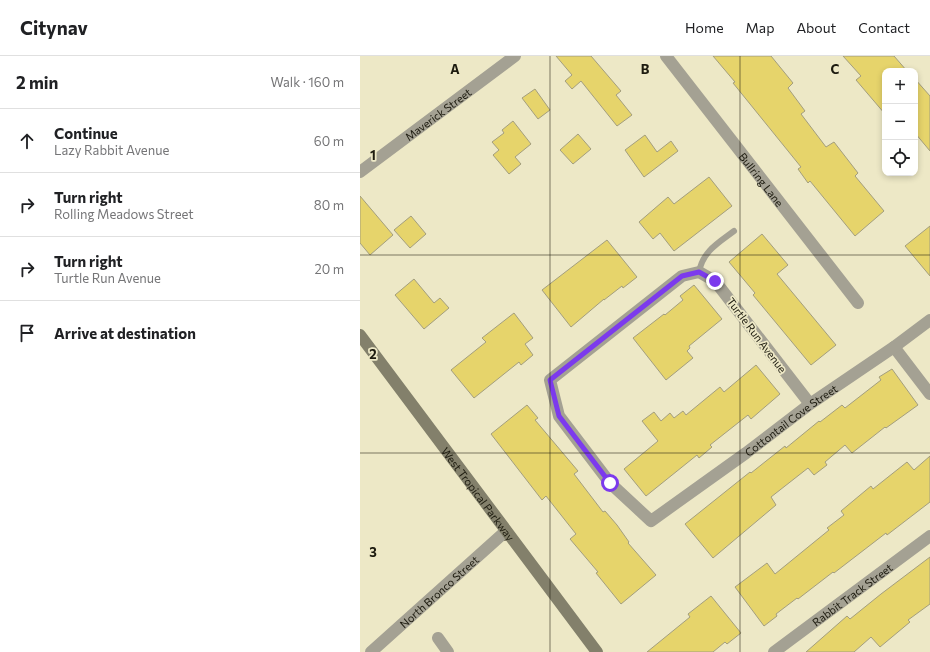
<!DOCTYPE html>
<meta charset="utf-8">
<style>
:root{--surface:#fff;--page:#f6f6f6;--text:#202124;--muted:#757577;--line:#e0e0e0}
body{margin:0;font-family:Commissioner,sans-serif;background:var(--page);color:var(--text)}
.controls{position:absolute;right:12px;top:12px;display:grid;overflow:hidden;border-radius:8px;box-shadow:0 2px 6px #0003}
.controls button{width:36px;height:36px;display:grid;place-items:center;padding:0;border:0;border-bottom:1px solid var(--line);background:var(--surface);color:var(--text);font:20px sans-serif}
.stop{position:absolute;width:12px;height:12px;margin:-9px;border:3px solid #7c3aed;border-radius:50%;background:#fff}
.stop.end{background:#7c3aed;border-color:#fff;box-shadow:0 1px 4px #0008}
.list{margin:0;padding:0;list-style:none}
h2{display:flex;justify-content:space-between;align-items:center;height:52px;margin:0;padding:0 16px;font-size:17px}
h2 small{font-size:13px;font-weight:400;color:var(--muted)}
.list li{display:grid;grid-template-columns:26px 1fr auto;gap:12px;align-items:center;box-sizing:border-box;height:64px;padding:0 16px;border-top:1px solid var(--line)}
.list b{display:block;font-size:15px;white-space:nowrap}
.list p{margin:0;font-size:13px;white-space:nowrap;color:var(--muted)}
.list em{font-size:13px;font-style:normal;color:var(--muted)}
.icon{flex:none;width:22px;height:22px;fill:none;stroke:currentColor;stroke-width:2;stroke-linecap:round;stroke-linejoin:round}
.map{position:relative;flex:none;width:570px;height:596px;overflow:hidden}
header{display:flex;align-items:center;gap:24px;box-sizing:border-box;height:56px;padding:0 20px;background:var(--surface);border-bottom:1px solid var(--line)}
header strong{font-size:19px}
nav{display:flex;gap:22px;margin-inline-start:auto;font-size:14px}
main{display:flex}
aside{flex:1;background:var(--surface)}
.map>svg:first-child{display:block}
.building{fill:#e6d46b;stroke:#a39e7e}
.lines{fill:none;stroke-linecap:round;stroke-linejoin:round}
.service{stroke:#a4a193;stroke-width:6}
.minor{stroke:#a4a193;stroke-width:12}
.secondary{stroke:#83806b;stroke-width:12}
.route{stroke:#7c3aed;stroke-width:5}
.grid{fill:none;stroke:#1d1b0f;stroke-width:1;stroke-opacity:0.55}
.labels{text-anchor:middle;dominant-baseline:central;stroke-width:3.5;stroke-linejoin:round;paint-order:stroke}
.street-label{font-size:11px;fill:#1d1b0f;stroke:#ede8c6}
.grid-label{font-size:13px;text-anchor:middle;font-weight:bold;fill:#1d1b0f;stroke:#ede8c6;stroke-width:3.5;stroke-linejoin:round;paint-order:stroke}
</style>
<header>
<strong>Citynav</strong>
<nav><a>Home</a><a>Map</a><a>About</a><a>Contact</a></nav>
</header>
<main>
<aside>
<h2>2 min<small>Walk · 160 m</small></h2>
<ul class="list">
<li><svg class="icon" aria-label="ahead" viewBox="0 0 24 24"><path d="M12 20V5M6 11l6-6 6 6"/></svg><div><b>Continue</b><p>Lazy Rabbit Avenue</p></div><em>60 m</em></li>
<li><svg class="icon" aria-label="right" viewBox="0 0 24 24"><path d="M7 20v-9h11M14 6l5 5-5 5"/></svg><div><b>Turn right</b><p>Rolling Meadows Street</p></div><em>80 m</em></li>
<li><svg class="icon" aria-label="right" viewBox="0 0 24 24"><path d="M7 20v-9h11M14 6l5 5-5 5"/></svg><div><b>Turn right</b><p>Turtle Run Avenue</p></div><em>20 m</em></li>
<li><svg class="icon" aria-label="arrive" viewBox="0 0 24 24"><path d="M6 21V4h12l-3 4 3 4H6"/></svg><div><b>Arrive at destination</b></div></li>
</ul>
</aside>
<div class="map">
<svg width="570" height="596" viewBox="0 0 570 596">
<rect width="100%" height="100%" fill="#ede8c6"/>
<g class="building">
<polygon points="196,0 231,0 261,35 256,39 272,59 257,70 221,25 212,33 205,25 212,19"/>
<polygon points="353,0 411,0 433,27 428,32 445,55 441,58 466,91 474,86 498,117 495,120 524,155 495,180 450,125 448,127 438,113 441,111 373,27 375,26"/>
<polygon points="483,0 534,0 547,15 525,15 525,58 496,24 501,20"/>
<polygon points="555,23 570,40 570,95 555,77"/>
<polygon points="175,33 190,54 178,63 162,42"/>
<polygon points="153,65 171,88 155,101 161,108 149,118 133,99 139,94 132,86 144,77 142,74"/>
<polygon points="218,78 231,93 213,108 200,94"/>
<polygon points="285,79 297,96 311,85 318,95 284,121 265,94"/>
<polygon points="349,121 372,150 314,195 300,177 293,183 279,166 308,141 314,148"/>
<polygon points="0,140 33,179 10,199 0,187"/>
<polygon points="51,160 66,178 50,192 34,174"/>
<polygon points="570,170 570,220 545,190"/>
<polygon points="402,178 428,209 417,218 476,289 451,309 393,239 395,237 369,206"/>
<polygon points="247,184 277,221 263,232 262,230 244,244 244,243 211,271 182,234"/>
<polygon points="54,223 74,247 80,242 89,252 64,273 35,239"/>
<polygon points="334,229 362,263 329,290 330,292 327,295 333,302 306,324 273,282 304,258 305,259 323,244 320,240"/>
<polygon points="154,257 173,282 165,288 173,299 161,309 159,306 114,342 91,314 126,286 122,282"/>
<polygon points="396,309 420,338 391,363 388,359 350,389 352,391 339,402 337,399 286,440 264,413 298,385 282,365 294,356 301,365 310,357 314,362 323,355 326,359 360,331 364,336"/>
<polygon points="532,313 558,349 526,372 525,371 492,397 485,389 465,406 467,409 454,419 448,412 411,441 416,449 353,502 325,468 390,416 391,417 425,390 426,392 459,365 460,366 482,349 485,352 521,324 519,321"/>
<polygon points="167,349 178,362 175,364 218,415 214,418 243,456 245,455 257,469 269,486 268,487 296,519 261,548 236,517 238,516 210,483 216,478 186,440 182,444 131,378"/>
<polygon points="570,400 570,446 527,479 526,477 474,517 473,516 438,543 437,542 416,558 417,560 404,570 375,531 407,507 415,518 469,474 467,472 484,459 481,455 511,430 513,433 547,406 554,414"/>
<polygon points="570,501 570,548 548,564 550,566 520,591 511,581 494,596 446,596 487,560 490,563 521,538"/>
<polygon points="351,540 381,577 367,588 365,586 353,596 287,596 330,561 328,558"/>
</g>
<g class="lines">
<path class="service" d="M339 216C343 195 358 187 374 175"/>
<g class="minor">
<path id="s1" d="M306 0 498 247"/>
<path id="s2" d="M0 116 155 0"/>
<polyline points="534,291 570,338"/>
<path id="s3" d="M450 348 355 225 339 216 322 220 190 324 199 360 250 427 291 465 386 397 450 348 534 291 570 264"/>
<polyline points="78,582 88,596"/>
<path id="s4" d="M11 596 146 475"/>
<path id="s5" d="M414 596 570 480"/>
</g>
<path class="secondary" id="s6" d="M0 279 237 596"/>
</g>
<g class="lines">
<polyline class="route" points="250,427 199,360 190,324 322,220 339,216 355,225"/>
</g>
<path class="grid" d="M190 0V596M380 0V596M0 199H570M0 397H570"/>
<g class="labels">
<g class="street-label">
<text stroke="none"><textPath href="#s2" startOffset="97">Maverick Street</textPath></text>
<text stroke="none"><textPath href="#s1" startOffset="156">Bullring Lane</textPath></text>
<text transform="translate(397 279) rotate(53)">Turtle Run Avenue</text>
<text stroke="none"><textPath href="#s3" startOffset="709">Cottontail Cove Street</textPath></text>
<text stroke="none"><textPath href="#s6" startOffset="198">West Tropical Parkway</textPath></text>
<text stroke="none"><textPath href="#s4" startOffset="91">North Bronco Street</textPath></text>
<text stroke="none"><textPath href="#s5" startOffset="97">Rabbit Track Street</textPath></text>
</g>
</g>
<g class="grid-label">
<text x="95" y="18">A</text>
<text x="285" y="18">B</text>
<text x="475" y="18">C</text>
<text x="13" y="104">1</text>
<text x="13" y="303">2</text>
<text x="13" y="501">3</text>
</g>
</svg>
<div class="controls">
<button>+</button>
<button>−</button>
<button><svg class="icon" aria-label="locate" viewBox="0 0 24 24"><circle cx="12" cy="12" r="6"/><path d="M12 2v4M12 18v4M2 12h4M18 12h4"/></svg></button>
</div>
<div class="stop" style="left:250px;top:427px"></div>
<div class="stop end" style="left:355px;top:225px"></div>
</div>
</main>
